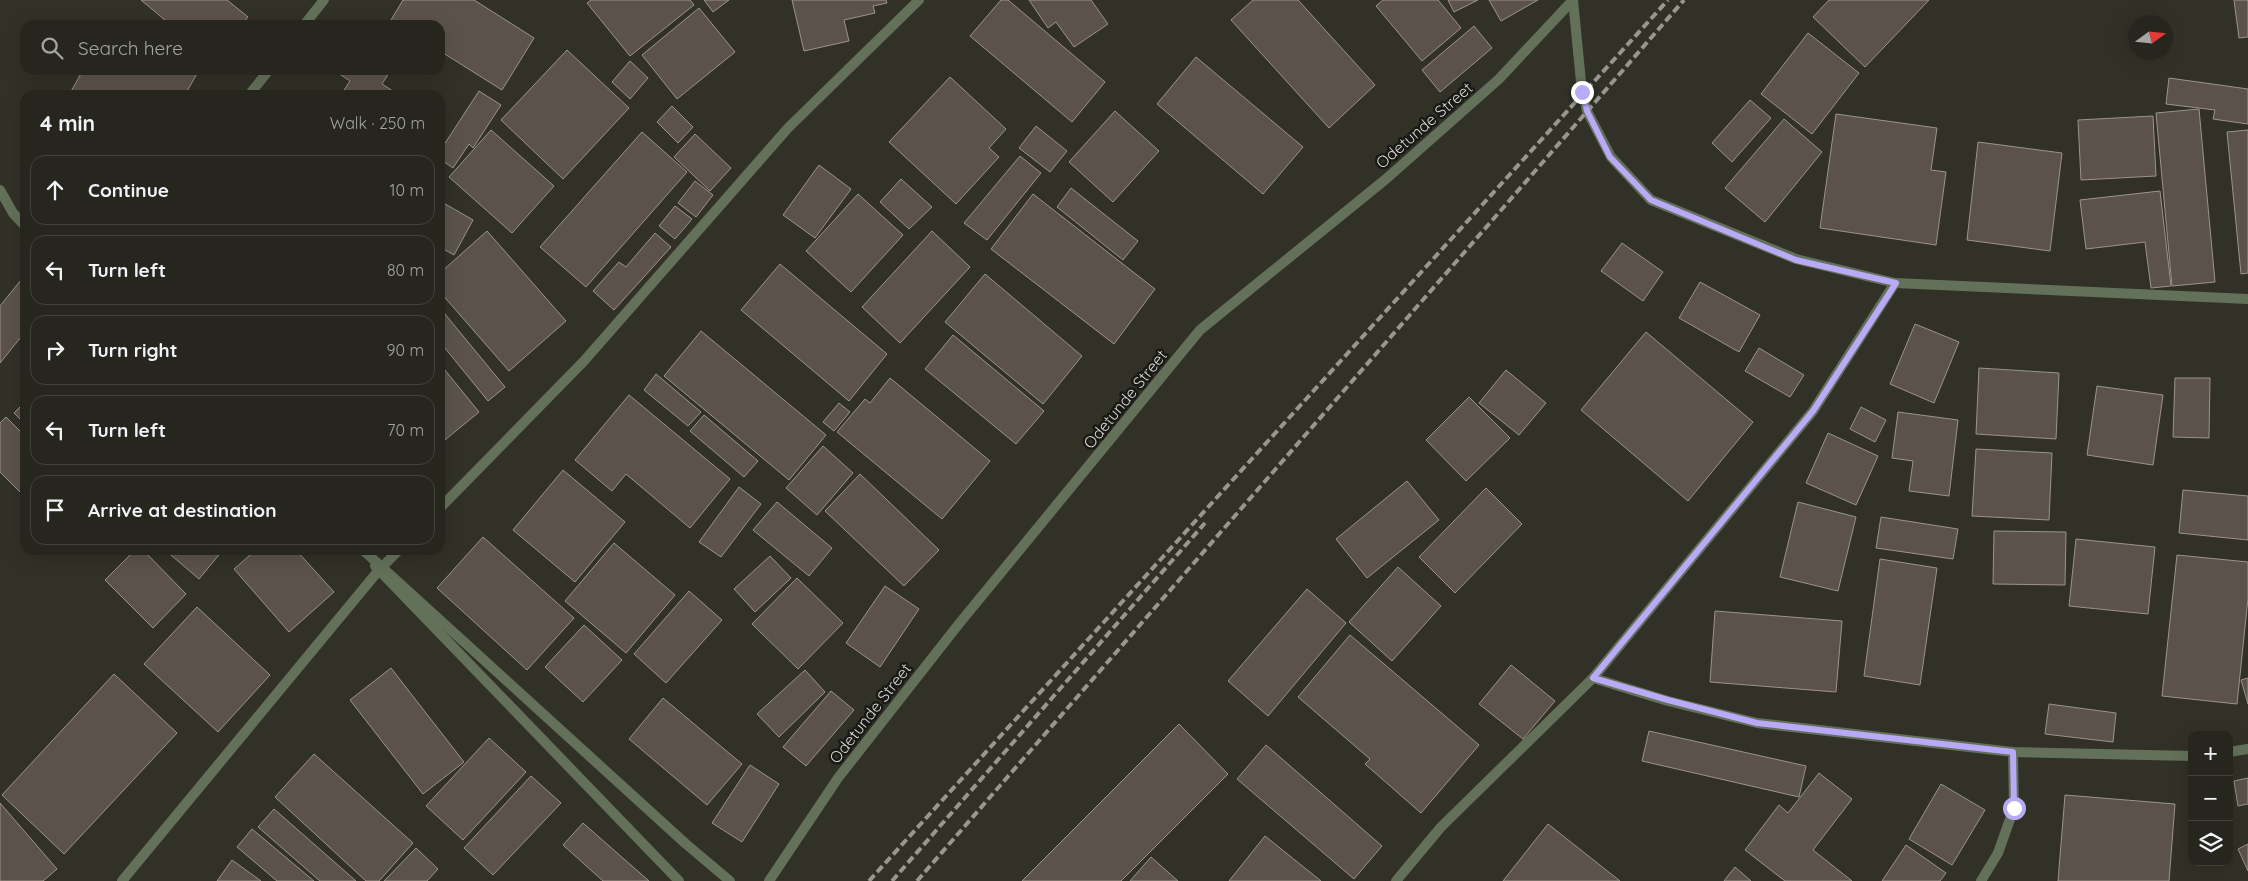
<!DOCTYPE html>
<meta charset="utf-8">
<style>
:root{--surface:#26251e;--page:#2e2d27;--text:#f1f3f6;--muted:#a4a5a4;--line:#42423c}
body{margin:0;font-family:Quicksand,sans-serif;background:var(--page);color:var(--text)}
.controls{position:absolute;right:15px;bottom:15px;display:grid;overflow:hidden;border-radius:10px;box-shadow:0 5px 20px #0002}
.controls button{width:45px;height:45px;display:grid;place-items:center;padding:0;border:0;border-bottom:1px solid var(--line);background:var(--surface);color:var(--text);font:25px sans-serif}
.compass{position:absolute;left:2128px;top:15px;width:45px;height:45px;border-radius:50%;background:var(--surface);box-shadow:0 5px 20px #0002;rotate:75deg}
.stop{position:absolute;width:15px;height:15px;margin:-11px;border:4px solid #b9aaf7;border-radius:50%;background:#fff}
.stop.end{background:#b9aaf7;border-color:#fff;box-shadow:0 1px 5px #0008}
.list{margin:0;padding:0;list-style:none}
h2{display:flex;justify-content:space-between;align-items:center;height:65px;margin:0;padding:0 20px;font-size:21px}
h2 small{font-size:16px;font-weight:400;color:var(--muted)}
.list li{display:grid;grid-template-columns:32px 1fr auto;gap:15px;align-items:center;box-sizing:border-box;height:70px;margin:0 10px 10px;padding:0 10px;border:1px solid var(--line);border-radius:15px}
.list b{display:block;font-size:19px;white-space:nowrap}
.list em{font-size:16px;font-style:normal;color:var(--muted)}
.icon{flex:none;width:28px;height:28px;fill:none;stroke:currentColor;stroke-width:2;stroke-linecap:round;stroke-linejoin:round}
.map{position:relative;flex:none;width:2248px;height:881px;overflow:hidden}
.search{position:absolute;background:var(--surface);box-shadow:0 5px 20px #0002;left:20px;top:20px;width:425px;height:55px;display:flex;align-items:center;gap:12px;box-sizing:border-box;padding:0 18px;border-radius:15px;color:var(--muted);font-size:19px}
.panel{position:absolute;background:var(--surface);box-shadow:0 5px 20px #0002;left:20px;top:90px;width:425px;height:465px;border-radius:15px}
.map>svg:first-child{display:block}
.building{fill:#5b534b;stroke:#9c938b}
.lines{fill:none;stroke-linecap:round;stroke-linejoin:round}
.street{stroke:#63715a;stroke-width:10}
.rail{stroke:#97968f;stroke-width:4;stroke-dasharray:8 4;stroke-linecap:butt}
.street-bridge{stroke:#63715a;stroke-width:10}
.route{stroke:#b9aaf7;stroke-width:6}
.labels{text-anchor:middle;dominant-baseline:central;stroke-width:5;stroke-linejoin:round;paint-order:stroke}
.street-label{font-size:16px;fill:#d7d6d1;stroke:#191915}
</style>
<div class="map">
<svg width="2248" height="881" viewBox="0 0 2248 881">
<rect width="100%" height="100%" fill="#323128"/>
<g class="building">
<polygon points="141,0 227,0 248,17 241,25 171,25"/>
<polygon points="403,0 474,0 534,38 502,90 440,51 440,25 398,25 391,20"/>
<polygon points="591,0 690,0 694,5 630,56 587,3"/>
<polygon points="704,0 729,0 713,12"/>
<polygon points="792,0 886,0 887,3 873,6 875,13 844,20 849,41 804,51"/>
<polygon points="1001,0 1008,0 1105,82 1072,122 970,36"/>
<polygon points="1029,0 1091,0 1108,24 1074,47 1056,22 1048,28"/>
<polygon points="1253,0 1298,0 1375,85 1329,128 1231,20"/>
<polygon points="1383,0 1438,0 1461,28 1422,61 1376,6"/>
<polygon points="1448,0 1478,0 1454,12"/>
<polygon points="1489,0 1538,0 1501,21"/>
<polygon points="1829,0 1929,0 1865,67 1813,17"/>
<polygon points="2234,0 2248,0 2248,37 2239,38"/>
<polygon points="699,8 735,52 677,99 642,55"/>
<polygon points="1474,26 1492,48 1440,92 1422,70"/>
<polygon points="1808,33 1859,73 1812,134 1761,94"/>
<polygon points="567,50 629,108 563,179 501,120"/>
<polygon points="1196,57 1303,147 1263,194 1157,104"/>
<polygon points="630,61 648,78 630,99 612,82"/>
<polygon points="83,70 199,70 185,95 69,95"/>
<polygon points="340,70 391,70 382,84 399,95 341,95 350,81 338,73"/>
<polygon points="950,77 1006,129 989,148 999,157 956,204 889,142"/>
<polygon points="2169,78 2248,89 2248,124 2213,119 2215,110 2166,104"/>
<polygon points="479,91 501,105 473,148 469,144 453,168 440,159 440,151"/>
<polygon points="1750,100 1771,118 1732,162 1712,143"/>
<polygon points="672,106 693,127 678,143 657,122"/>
<polygon points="2199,109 2215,282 2172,286 2156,113"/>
<polygon points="1115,111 1159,151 1113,202 1069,162"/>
<polygon points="1836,114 1937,128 1931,170 1946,172 1936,245 1820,228"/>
<polygon points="2153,116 2156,176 2081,180 2078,120"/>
<polygon points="1784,119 1822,152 1765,222 1725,188"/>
<polygon points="1036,126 1067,151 1050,172 1019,148"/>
<polygon points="491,130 554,186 512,233 449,177"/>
<polygon points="2248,130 2248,273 2241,274 2227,132"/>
<polygon points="642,132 687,172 586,287 540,247"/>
<polygon points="695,134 731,168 710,191 674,157"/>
<polygon points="1978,142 2062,153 2050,251 1967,240"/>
<polygon points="1020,156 1041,173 987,240 964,223"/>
<polygon points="819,165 851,189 815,238 783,215"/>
<polygon points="901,179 932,207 909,229 880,202"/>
<polygon points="695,181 713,195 696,217 678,203"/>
<polygon points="1071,188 1138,241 1123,260 1057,207"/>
<polygon points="2160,191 2171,286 2151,288 2145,242 2086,249 2080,200"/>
<polygon points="858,194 903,235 851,292 806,251"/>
<polygon points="1033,194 1155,289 1114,344 991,249"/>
<polygon points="440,201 473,220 454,255 440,247"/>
<polygon points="675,206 692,219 675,239 659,226"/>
<polygon points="487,231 566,321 509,371 440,292 440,273"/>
<polygon points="932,231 970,267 900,343 862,307"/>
<polygon points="655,233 671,247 614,310 593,291 619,262 626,267"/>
<polygon points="1622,243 1663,272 1643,301 1601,271"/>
<polygon points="780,264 887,354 849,401 741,310"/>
<polygon points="985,274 1082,356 1043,404 945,322"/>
<polygon points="25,275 25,332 0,363 0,306"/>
<polygon points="1700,282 1760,315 1739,352 1679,318"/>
<polygon points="440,308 505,387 488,401 440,342"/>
<polygon points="1915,324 1959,342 1934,403 1890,384"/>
<polygon points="701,331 826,435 789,480 664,376"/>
<polygon points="1646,332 1753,422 1688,501 1581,410"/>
<polygon points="953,335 1044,411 1016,444 925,369"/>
<polygon points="1759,348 1804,375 1790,397 1745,371"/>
<polygon points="440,364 479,412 440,444"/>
<polygon points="1979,368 2059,373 2056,439 1976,434"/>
<polygon points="1506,370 1546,403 1519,435 1479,403"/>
<polygon points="656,374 701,412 688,426 644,390"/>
<polygon points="890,378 990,461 942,519 837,432 865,399 870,403"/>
<polygon points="2175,378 2210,378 2209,438 2173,437"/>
<polygon points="2097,386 2163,395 2153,465 2087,455"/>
<polygon points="629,395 730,479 690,528 626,474 612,491 575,460"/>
<polygon points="1469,397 1510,438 1466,481 1426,440"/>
<polygon points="25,402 25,424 14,413"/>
<polygon points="839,403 850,412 834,431 823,422"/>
<polygon points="1861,407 1886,420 1875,442 1850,429"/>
<polygon points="1898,412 1958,420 1949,496 1909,491 1913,461 1892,458"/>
<polygon points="704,415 758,461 744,477 690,431"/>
<polygon points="6,417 25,436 25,497 0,472 0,423"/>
<polygon points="1828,433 1878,456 1856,505 1806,483"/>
<polygon points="823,446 853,473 817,515 786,488"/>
<polygon points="1976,449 2052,453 2049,520 1972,516"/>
<polygon points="563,470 625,522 575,582 513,530"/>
<polygon points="860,474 939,550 904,586 825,511"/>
<polygon points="1407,481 1439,520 1367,578 1336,539"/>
<polygon points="739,487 761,504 721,557 699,542"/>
<polygon points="1486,488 1522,524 1455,593 1419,557"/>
<polygon points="2183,490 2248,496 2248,540 2179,533"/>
<polygon points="777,502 832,548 809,576 753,530"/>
<polygon points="1798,502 1856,517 1838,591 1780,577"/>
<polygon points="1881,517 1958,529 1953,559 1876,548"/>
<polygon points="1994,531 2066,532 2065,585 1993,584"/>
<polygon points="483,537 574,618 527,670 437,588"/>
<polygon points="2076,539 2155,547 2148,614 2069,606"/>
<polygon points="614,543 675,595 626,653 565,601"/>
<polygon points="135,550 143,550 186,594 153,628 105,580"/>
<polygon points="165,550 223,550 199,579"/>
<polygon points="256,550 296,550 334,592 289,632 234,569"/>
<polygon points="2177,555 2248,562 2248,598 2237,704 2162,696"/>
<polygon points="770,556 791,578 755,612 734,589"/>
<polygon points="1880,559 1937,568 1920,685 1864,676"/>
<polygon points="1398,567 1441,606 1392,661 1349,622"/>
<polygon points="797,578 843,623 798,669 752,624"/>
<polygon points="885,586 919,609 880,667 846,643"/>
<polygon points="1307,589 1346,623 1268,716 1228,681"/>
<polygon points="689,591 722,620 666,683 634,654"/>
<polygon points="197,607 270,675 218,732 144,664"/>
<polygon points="1715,611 1842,621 1836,692 1710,682"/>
<polygon points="584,625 622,660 583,702 545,667"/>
<polygon points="1350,635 1479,745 1421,813 1365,764 1370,759 1298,697"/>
<polygon points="1511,665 1555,701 1523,739 1479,704"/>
<polygon points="391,668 464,762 423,794 350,700"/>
<polygon points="805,670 825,692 779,737 757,714"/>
<polygon points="114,674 177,733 64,854 2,795"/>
<polygon points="2248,678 2248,704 2241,680"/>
<polygon points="831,691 854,710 806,766 783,747"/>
<polygon points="663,698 742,764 707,805 629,739"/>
<polygon points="2049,704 2116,713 2113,742 2045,734"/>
<polygon points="1179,724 1228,774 1121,881 1022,881"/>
<polygon points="1649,731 1806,766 1799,797 1642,761"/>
<polygon points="489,738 526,772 463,840 426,806"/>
<polygon points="1266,745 1382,846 1354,879 1237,779"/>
<polygon points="314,754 413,843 379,881 366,881 275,797"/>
<polygon points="750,765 779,784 742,842 712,823"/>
<polygon points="1819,773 1852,799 1813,850 1852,881 1785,881 1745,850 1779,805 1788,813"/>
<polygon points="531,776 561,803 493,875 464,848"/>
<polygon points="2248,778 2248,804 2238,806 2234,781"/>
<polygon points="1941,784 1985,810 1952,865 1909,839"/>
<polygon points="2065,795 2175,804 2169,881 2058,881"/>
<polygon points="0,803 57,869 43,881 0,881"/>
<polygon points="274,809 356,881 320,881 258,827"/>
<polygon points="583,823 649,881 603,881 563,845"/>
<polygon points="1548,824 1620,881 1503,881"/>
<polygon points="252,829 314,881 277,881 237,847"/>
<polygon points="1265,836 1321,881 1229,881"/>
<polygon points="2248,844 2248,871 2238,849"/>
<polygon points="1906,845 1946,873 1940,881 1882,881"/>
<polygon points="416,848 438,869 427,881 384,881"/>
<polygon points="1151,857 1178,881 1130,881"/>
<polygon points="232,860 261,881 217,881"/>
<polygon points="1735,867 1751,881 1724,881"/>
</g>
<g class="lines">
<g class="street">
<polyline points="1573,0 1582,92 1587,111 1611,157 1651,200 1796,259 1895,283 2248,299"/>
<polyline points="304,25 324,0"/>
<polyline points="249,95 269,70"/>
<polyline points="0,190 13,213 25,226"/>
<polyline points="440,508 584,361 788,128 919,0"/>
<polyline points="375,566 679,881"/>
<polyline points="1593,678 1668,701 1757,723 2013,752 2192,756"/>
<polyline points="2229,752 2248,749"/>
<polyline points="122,881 379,570 399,550"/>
<polyline points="769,881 838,778 958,625 1200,330 1386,179 1499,79 1573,0"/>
<polyline points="1396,881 1441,827 1593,678 1813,411 1895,283"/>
<polyline points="1981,881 1998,853 2014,808 2013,752"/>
</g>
<g class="rail">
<polyline points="869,881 1668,0"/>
<polyline points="892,881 1205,523"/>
<polyline points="917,881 1684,0"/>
</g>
<polyline class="street-bridge" points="363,550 686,844 730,881"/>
</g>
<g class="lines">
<polyline class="route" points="1582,92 1587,111 1610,157 1651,200 1796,260 1896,283 1813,411 1593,678 1668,700 1757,723 2013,752 2014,808"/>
</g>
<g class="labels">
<g class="street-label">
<text transform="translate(1424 125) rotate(-41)">Odetunde Street</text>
<text transform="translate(1125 399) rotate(-51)">Odetunde Street</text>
<text transform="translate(870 713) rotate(-52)">Odetunde Street</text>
</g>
</g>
</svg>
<div class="controls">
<button>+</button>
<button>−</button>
<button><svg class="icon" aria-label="layers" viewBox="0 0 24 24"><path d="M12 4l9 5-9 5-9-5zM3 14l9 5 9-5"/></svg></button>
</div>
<svg class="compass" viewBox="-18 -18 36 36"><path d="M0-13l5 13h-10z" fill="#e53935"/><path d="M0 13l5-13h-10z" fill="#a4a5a4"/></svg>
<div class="stop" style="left:2014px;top:808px"></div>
<div class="stop end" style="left:1582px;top:92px"></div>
<div class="search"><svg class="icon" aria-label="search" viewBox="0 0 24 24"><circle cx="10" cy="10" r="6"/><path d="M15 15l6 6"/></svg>Search here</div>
<section class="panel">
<h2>4 min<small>Walk · 250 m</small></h2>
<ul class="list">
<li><svg class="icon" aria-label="ahead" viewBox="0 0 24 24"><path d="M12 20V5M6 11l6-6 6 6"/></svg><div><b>Continue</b></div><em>10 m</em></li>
<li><svg class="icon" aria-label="left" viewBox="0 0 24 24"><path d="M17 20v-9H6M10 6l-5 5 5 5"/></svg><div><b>Turn left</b></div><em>80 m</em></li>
<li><svg class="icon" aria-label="right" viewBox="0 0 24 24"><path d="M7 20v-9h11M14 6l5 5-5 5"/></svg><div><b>Turn right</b></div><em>90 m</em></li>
<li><svg class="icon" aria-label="left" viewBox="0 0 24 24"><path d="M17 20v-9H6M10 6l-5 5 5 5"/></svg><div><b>Turn left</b></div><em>70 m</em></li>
<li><svg class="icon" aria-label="arrive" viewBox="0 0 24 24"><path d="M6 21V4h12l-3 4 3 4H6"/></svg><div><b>Arrive at destination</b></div></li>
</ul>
</section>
</div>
